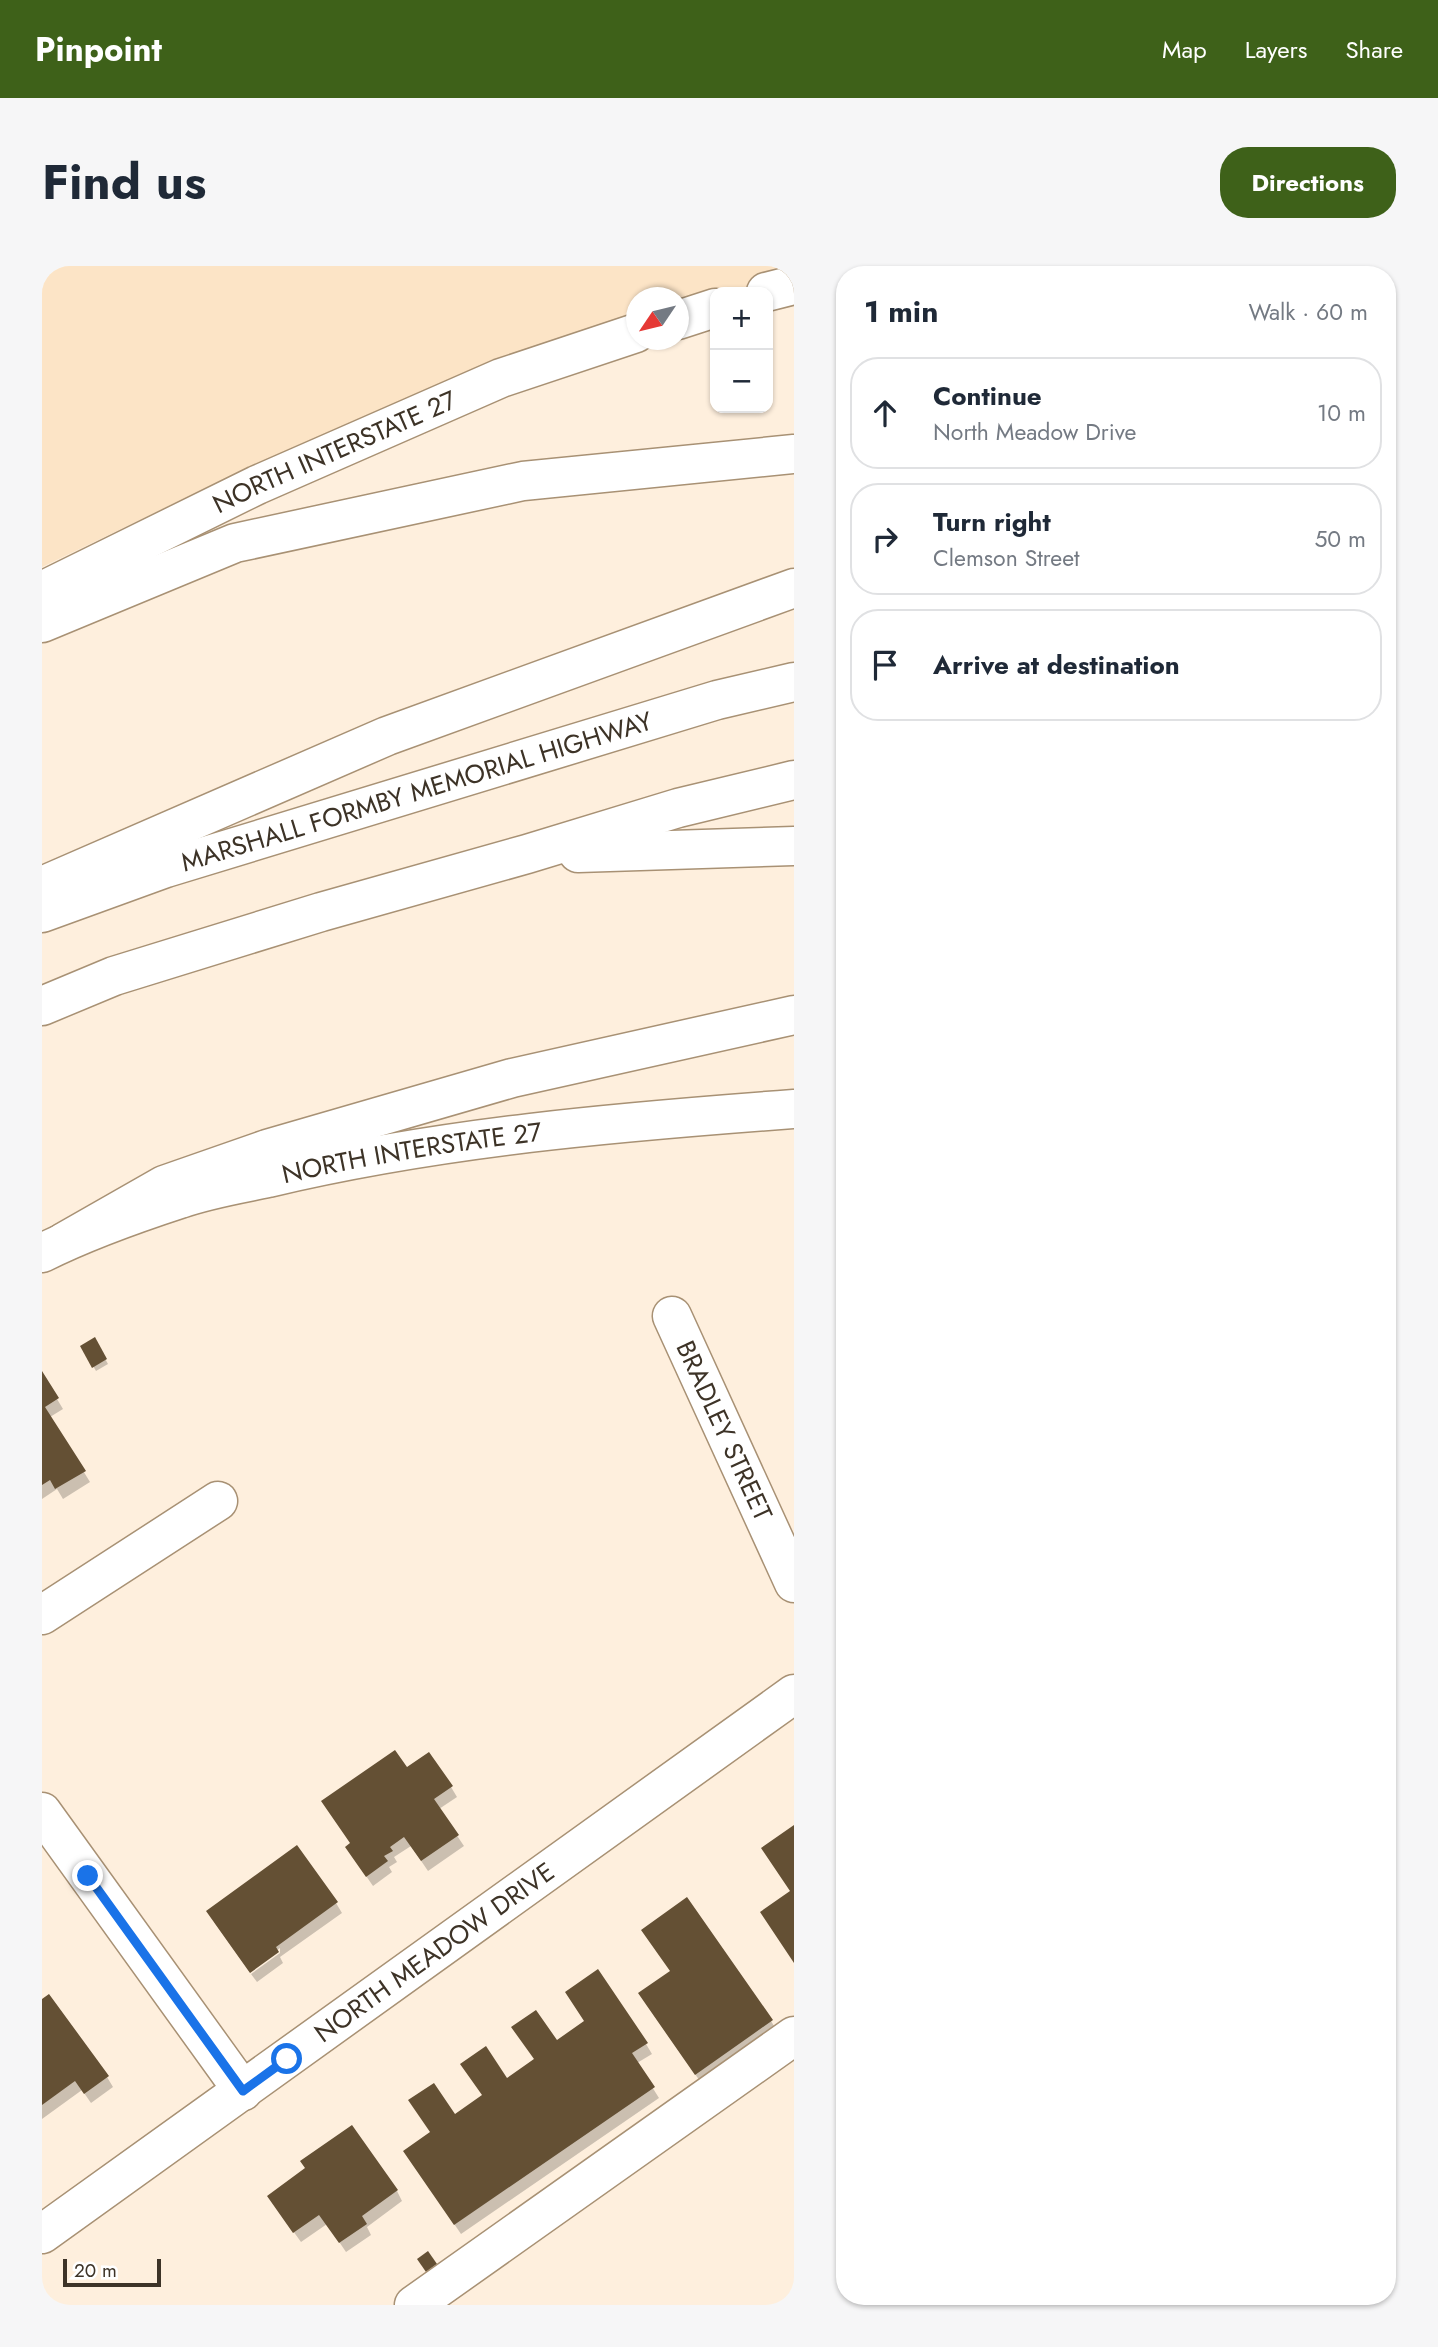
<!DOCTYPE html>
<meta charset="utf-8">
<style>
:root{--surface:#fff;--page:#f6f6f7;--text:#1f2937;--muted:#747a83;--line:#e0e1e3;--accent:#3e6119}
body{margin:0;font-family:Jost,sans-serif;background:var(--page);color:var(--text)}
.controls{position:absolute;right:21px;top:21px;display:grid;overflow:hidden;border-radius:14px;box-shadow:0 2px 5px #0004}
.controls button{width:63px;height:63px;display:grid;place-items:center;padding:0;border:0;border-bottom:2px solid var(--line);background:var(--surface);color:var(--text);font:35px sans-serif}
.compass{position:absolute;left:584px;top:21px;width:63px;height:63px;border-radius:50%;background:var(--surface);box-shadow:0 2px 5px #0004;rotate:235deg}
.scale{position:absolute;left:21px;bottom:18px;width:98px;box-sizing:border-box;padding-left:7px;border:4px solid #3d3327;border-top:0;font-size:19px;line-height:24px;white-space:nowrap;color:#3d3327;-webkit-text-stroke:5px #fff;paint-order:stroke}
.stop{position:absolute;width:21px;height:21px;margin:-16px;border:5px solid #1a73e8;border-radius:50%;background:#fff}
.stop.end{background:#1a73e8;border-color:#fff;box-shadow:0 2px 7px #0008}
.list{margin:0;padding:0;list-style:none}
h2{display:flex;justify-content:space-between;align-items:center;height:91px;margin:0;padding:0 28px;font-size:30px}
h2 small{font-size:23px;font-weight:400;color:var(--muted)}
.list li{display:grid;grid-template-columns:46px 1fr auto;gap:21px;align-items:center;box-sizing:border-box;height:112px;margin:0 14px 14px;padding:0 14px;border:2px solid var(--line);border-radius:28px}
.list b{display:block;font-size:26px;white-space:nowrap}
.list p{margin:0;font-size:23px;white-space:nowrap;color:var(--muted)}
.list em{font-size:23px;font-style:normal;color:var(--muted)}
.icon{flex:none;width:38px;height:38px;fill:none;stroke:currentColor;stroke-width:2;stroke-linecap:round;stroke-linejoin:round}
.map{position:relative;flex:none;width:752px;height:2039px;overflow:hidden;border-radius:28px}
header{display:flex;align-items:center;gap:42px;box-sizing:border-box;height:98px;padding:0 35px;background:var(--accent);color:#fff}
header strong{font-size:33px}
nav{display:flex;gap:38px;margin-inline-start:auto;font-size:24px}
.intro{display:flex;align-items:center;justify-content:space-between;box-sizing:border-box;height:168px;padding:0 42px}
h1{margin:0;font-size:49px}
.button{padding:18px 32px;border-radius:28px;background:var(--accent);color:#fff;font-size:24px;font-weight:700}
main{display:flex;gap:42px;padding:0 42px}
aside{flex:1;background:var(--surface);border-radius:28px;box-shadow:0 2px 5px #0004}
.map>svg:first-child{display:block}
.built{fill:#fce4c6}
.shadow{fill:#0003}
.building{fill:#645034}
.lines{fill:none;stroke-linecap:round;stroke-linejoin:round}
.minor-casing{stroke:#a89174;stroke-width:41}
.major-casing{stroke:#a89174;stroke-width:41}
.highway-casing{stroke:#a89174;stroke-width:41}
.minor{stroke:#fff;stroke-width:38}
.major{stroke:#fff;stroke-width:38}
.highway{stroke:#fff;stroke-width:38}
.route{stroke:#1a73e8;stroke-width:9}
.labels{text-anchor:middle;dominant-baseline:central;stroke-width:7;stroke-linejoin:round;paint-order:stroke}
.street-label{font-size:26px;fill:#3d3327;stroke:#fff}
</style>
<header>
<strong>Pinpoint</strong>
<nav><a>Map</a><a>Layers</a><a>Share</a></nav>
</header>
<div class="intro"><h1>Find us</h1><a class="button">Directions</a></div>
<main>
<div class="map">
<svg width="752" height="2039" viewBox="0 0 752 2039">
<rect width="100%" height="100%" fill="#feefdd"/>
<polygon class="built" points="0,0 752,0 752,11 700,26 673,26 637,44 636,32 594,32 594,56 440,100 162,223 0,301"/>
<g class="shadow">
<polygon points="52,1073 66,1098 54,1105 40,1081"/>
<polygon points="0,1108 21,1143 8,1151 48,1216 21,1233 15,1223 0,1233"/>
<polygon points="365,1504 409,1521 415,1531 397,1543 422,1580 386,1605 369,1580 352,1591 355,1596 347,1601 350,1606 331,1620 311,1591"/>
<polygon points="294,1637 300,1647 238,1691 241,1697 215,1716 209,1708 238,1687 238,1682 207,1705 172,1656"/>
<polygon points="0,1735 65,1811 71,1821 49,1837 40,1824 0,1853"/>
<polygon points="604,1738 729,1755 735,1765 660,1818"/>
<polygon points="514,1776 604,1778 610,1788 595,1797 617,1832 419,1968 370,1896 412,1850 465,1814"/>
<polygon points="355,1925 360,1935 325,1961 329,1969 304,1986 285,1958 259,1976 233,1940"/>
</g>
<g class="building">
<polygon points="53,1071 65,1093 50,1102 38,1080"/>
<polygon points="0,1105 17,1132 3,1141 44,1205 13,1223 8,1214 0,1219"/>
<polygon points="353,1484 365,1501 387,1486 411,1520 392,1533 417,1569 379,1595 362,1571 348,1581 351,1585 342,1590 346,1595 324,1611 303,1581 308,1577 279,1535"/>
<polygon points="752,1559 752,1697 718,1646 748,1625 719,1582"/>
<polygon points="255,1579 296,1636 234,1681 237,1686 208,1707 164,1645"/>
<polygon points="645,1631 731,1754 653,1809 596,1727 628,1705 599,1664"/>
<polygon points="556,1703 606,1777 590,1787 613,1821 412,1959 361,1885 388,1866 366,1834 392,1817 413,1848 440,1829 418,1798 444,1780 465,1812 492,1793 469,1761 494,1744 515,1774 542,1755 523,1726"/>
<polygon points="7,1728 67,1810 42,1828 33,1815 0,1839 0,1733"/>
<polygon points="310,1859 356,1924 320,1950 325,1958 297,1977 277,1949 251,1967 225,1930 263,1902 258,1895"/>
<polygon points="386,1985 395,1998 384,2006 375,1993"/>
</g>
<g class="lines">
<defs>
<g id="minor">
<path id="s1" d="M630 1050 752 1317"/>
<polyline points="0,1349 176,1235"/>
<polyline points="0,1546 201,1825"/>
<path id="s2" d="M0 1968 752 1428"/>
<polyline points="372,2039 752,1770"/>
</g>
<g id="major">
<polyline points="724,26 752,19"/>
<polyline points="636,54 673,42"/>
<path id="s3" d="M0 325 215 219 459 112 594 67"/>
<path id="s4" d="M0 987C44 965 92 948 138 933 166 923 197 918 226 912 398 871 576 856 752 843"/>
</g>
<g id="highway">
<polyline points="0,357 193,277 481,215 752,188"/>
<polyline points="536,587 752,580"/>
<polyline points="0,620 345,470 752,322"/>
<path id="s5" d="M0 647 124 602 675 434 752 416"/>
<polyline points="0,740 72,710 279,646 485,588 636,542 752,514"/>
<polyline points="22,976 122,919 225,883 470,812 752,749"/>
</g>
</defs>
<use href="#minor" class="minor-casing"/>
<use href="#major" class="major-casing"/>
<use href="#highway" class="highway-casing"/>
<use href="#minor" class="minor"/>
<use href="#major" class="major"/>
<use href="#highway" class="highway"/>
</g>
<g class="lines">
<polyline class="route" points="46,1610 201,1825 245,1793"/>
</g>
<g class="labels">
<g class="street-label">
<text stroke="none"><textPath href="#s3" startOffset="324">NORTH INTERSTATE 27</textPath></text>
<text stroke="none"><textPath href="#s5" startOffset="394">MARSHALL FORMBY MEMORIAL HIGHWAY</textPath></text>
<text stroke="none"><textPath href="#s4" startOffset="385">NORTH INTERSTATE 27</textPath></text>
<text stroke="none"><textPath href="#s1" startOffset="126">BRADLEY STREET</textPath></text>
<text stroke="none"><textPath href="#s2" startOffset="483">NORTH MEADOW DRIVE</textPath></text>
</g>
</g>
</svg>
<div class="controls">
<button>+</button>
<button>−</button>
</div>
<svg class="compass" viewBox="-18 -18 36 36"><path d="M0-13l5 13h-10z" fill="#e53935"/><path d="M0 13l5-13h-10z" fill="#747a83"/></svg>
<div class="scale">20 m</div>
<div class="stop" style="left:245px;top:1793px"></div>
<div class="stop end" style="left:46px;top:1610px"></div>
</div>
<aside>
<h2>1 min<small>Walk · 60 m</small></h2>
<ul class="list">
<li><svg class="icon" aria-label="ahead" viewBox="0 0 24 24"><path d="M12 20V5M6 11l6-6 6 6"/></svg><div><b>Continue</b><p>North Meadow Drive</p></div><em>10 m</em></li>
<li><svg class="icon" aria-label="right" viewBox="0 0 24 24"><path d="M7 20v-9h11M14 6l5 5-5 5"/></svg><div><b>Turn right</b><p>Clemson Street</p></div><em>50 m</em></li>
<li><svg class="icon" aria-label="arrive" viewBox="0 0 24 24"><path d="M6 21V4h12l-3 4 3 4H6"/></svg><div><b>Arrive at destination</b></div></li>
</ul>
</aside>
</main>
